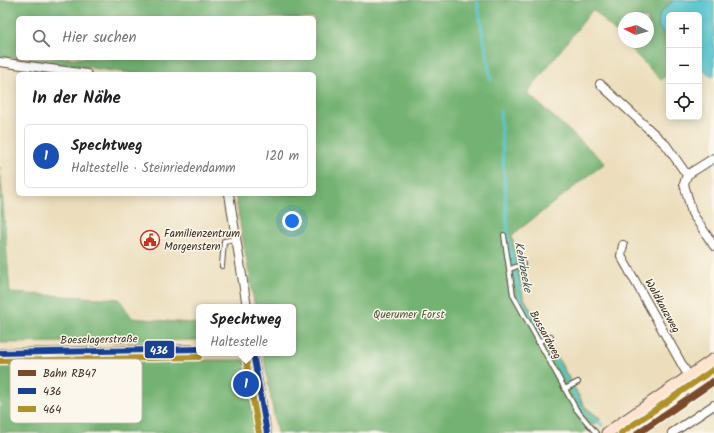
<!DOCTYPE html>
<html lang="de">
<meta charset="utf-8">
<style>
:root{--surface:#fff;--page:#f6f6f6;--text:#202124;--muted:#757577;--line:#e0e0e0;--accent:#c8321e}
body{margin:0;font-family:Kalam,sans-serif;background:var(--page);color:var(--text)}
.controls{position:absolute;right:12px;top:12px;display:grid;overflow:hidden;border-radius:6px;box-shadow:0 2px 10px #0003}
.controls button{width:36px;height:36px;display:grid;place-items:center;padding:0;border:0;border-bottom:1px solid var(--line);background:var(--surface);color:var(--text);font:20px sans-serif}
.compass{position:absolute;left:618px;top:12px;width:36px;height:36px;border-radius:50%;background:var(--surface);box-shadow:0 2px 10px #0003;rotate:276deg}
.you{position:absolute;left:292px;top:221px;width:14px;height:14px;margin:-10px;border:3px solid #fff;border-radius:50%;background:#1a73e8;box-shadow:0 0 0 6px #1a73e833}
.badge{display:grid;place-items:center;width:26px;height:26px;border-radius:50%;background:var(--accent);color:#fff;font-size:13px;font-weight:700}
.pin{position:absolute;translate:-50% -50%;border:2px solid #fff;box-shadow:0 1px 4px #0006}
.popup{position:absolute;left:196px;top:304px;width:100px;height:52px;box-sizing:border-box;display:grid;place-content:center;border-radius:6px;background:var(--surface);filter:drop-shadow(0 1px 3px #0005);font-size:13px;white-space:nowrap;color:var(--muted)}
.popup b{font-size:15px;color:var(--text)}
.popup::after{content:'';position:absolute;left:50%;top:100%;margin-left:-8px;border:8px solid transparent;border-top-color:var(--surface)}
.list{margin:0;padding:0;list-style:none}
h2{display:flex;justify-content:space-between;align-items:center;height:52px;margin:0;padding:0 16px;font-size:17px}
h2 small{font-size:13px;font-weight:400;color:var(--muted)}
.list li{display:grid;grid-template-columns:26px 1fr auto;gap:12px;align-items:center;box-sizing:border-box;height:64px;margin:0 8px 8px;padding:0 8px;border:1px solid var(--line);border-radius:6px}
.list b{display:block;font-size:15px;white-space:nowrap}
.list p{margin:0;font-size:13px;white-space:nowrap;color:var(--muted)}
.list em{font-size:13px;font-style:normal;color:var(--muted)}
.icon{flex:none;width:22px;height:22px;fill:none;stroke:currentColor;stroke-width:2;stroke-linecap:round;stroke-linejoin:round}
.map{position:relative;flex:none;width:714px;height:433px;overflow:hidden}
.search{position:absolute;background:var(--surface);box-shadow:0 2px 10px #0003;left:16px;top:16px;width:300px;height:44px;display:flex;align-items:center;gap:10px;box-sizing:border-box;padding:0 14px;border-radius:6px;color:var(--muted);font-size:15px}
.panel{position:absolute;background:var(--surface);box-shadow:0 2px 10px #0003;left:16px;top:72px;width:300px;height:124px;border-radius:6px}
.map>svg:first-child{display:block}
.forest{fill:#73b272;stroke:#576e48;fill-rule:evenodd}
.water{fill:#5ac7d0;stroke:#4a7877}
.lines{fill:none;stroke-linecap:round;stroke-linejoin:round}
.stream{stroke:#5ac7d0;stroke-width:3}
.service-casing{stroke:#564536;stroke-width:6}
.minor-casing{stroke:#564536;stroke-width:10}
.secondary-casing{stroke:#564536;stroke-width:13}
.service{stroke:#fff;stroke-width:4}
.minor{stroke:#fff;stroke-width:8}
.secondary{stroke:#fde4d1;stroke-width:11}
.bus-1-casing{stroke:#fbf7ec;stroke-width:9}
.bus-2-casing{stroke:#fbf7ec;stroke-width:9}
.bus-1{stroke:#164194;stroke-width:6}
.bus-2{stroke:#b0922a;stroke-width:6}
.rail-1-casing{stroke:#fbf7ec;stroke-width:10}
.rail-1{stroke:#7a4b2a;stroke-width:7}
.labels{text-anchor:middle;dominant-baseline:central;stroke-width:3;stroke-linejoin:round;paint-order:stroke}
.poi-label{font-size:11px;fill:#3b2a1e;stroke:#fbf7ec;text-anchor:start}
.street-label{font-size:11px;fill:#3b2a1e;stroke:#fbf7ec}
.park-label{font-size:11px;fill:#545c3d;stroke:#fbf7ec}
.water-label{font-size:12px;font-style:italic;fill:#445953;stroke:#fbf7ec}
.key{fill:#fbf7ec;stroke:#c1baae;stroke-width:1}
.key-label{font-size:11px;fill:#3b2a1e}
.line-badge{stroke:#fbf7ec;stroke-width:1.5}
.badge-label{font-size:11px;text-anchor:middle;font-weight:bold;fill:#fff}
</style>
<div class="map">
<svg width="714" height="433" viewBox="0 0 714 433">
<rect width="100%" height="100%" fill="#fbf7ec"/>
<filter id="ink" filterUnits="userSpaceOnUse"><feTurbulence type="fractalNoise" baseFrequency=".025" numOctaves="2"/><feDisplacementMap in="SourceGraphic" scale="8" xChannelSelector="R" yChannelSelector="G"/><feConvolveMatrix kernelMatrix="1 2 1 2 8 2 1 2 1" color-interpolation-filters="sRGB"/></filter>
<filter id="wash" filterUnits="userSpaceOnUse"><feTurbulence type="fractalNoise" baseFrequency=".012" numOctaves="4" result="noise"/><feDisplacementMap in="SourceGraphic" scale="16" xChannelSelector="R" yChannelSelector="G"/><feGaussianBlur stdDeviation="0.9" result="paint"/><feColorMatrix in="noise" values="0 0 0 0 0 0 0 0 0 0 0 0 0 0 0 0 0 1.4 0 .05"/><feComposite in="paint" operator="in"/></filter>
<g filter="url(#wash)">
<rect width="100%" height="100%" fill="#ecdebc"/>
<g class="forest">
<path d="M0 0H674L660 13 669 42V73L661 80 624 42H648V18H624V41L593 9 527 93 605 163 512 235 523 296 585 407 601 419 582 433H277L263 353H293V307H255L235 194H314V74H138L0 56ZM18 18H314V58H18Z"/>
<polygon points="0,167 10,293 119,299 132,318 199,324 199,340 0,343"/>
<polygon points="245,360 256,433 0,433 0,361"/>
</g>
<polygon class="water" points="674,0 714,0 714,77 699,68 699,15 669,15 669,42 658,26 660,13"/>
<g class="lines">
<g class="stream">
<polyline points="477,0 491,80"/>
<polyline points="500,111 508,238 521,300 584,411 602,425"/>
</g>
</g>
</g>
<g filter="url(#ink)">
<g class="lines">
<defs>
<g id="service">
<polyline points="504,235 513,295 576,409 596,433"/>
<polyline points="222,266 224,241 236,239"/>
<polyline points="510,269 523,264"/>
<polyline points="538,342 551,336"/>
<polyline points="565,389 578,382"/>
</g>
<g id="minor">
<polyline points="0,62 87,74"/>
<polyline points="600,84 666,145 687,175 684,184 692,213 714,246"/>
<polyline points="687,175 714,158"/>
<polyline points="229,194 247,307"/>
<polyline points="623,245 621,256 689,377"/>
<polyline points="0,353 199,349"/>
<polyline points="253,353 267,433"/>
<polyline points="672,433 714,405"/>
</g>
<polyline id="secondary" points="607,433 714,359"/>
</defs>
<use href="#service" class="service-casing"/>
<use href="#minor" class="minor-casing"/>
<use href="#secondary" class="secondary-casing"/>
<use href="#service" class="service"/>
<use href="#minor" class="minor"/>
<use href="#secondary" class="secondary"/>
<defs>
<g id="bus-1">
<polyline points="0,353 199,349"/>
<polyline points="253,353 267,433"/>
</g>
<g id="bus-2">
<polyline points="245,354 259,433"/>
<polyline points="0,361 199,357"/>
<polyline points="621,433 714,369"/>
</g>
</defs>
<use href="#bus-1" class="bus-1-casing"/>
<use href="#bus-2" class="bus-2-casing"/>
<use href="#bus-1" class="bus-1"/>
<use href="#bus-2" class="bus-2"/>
<defs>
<polyline id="rail-1" points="638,433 714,381"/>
</defs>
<use href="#rail-1" class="rail-1-casing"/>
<use href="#rail-1" class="rail-1"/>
</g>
</g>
<defs>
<symbol id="civic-ring" viewBox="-11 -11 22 22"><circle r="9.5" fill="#fbf7ec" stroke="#c8321e" stroke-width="1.5"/><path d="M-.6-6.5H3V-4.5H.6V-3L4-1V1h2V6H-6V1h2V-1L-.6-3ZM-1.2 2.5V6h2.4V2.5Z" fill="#c8321e"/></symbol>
</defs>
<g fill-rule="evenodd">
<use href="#civic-ring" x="139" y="229" width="22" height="22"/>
</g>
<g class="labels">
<g class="poi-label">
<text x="164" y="234">Familienzentrum<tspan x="164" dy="13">Morgenstern</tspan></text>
</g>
<g class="street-label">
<text transform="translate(662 306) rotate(61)">Waldkauzweg</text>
<text transform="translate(545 335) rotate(61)">Bussardweg</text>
<text transform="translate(99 340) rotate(-1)">Boeselagerstraße</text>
</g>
<g class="park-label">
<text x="409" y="315">Querumer Forst</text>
</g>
<g class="water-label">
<text transform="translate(523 267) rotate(79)">Kehrbeeke</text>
</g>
</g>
<rect x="10" y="359" width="132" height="64" rx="6" class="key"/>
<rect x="18" y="370" width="18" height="6" fill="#7a4b2a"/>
<rect x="18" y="388" width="18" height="6" fill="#164194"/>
<rect x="18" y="406" width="18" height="6" fill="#b0922a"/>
<g class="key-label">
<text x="43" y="377">Bahn RB47</text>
<text x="43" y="395">436</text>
<text x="43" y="413">464</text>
</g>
<rect class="line-badge" x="144" y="340" width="31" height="19" rx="4" fill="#164194"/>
<g class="badge-label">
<text x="159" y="354">436</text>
</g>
</svg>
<div class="controls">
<button>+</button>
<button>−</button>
<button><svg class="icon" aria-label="locate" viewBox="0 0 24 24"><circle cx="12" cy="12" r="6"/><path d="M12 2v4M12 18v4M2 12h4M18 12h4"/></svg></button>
</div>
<svg class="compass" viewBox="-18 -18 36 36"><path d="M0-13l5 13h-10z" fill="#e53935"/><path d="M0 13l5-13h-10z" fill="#757577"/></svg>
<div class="you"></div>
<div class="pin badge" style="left:246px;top:384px;background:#1a4fb4">1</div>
<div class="popup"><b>Spechtweg</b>Haltestelle</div>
<div class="search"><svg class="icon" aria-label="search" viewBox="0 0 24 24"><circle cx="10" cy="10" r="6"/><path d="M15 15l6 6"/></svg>Hier suchen</div>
<section class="panel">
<h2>In der Nähe<small></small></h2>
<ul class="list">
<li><span class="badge" style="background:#1a4fb4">1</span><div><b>Spechtweg</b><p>Haltestelle · Steinriedendamm</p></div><em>120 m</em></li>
</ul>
</section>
</div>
